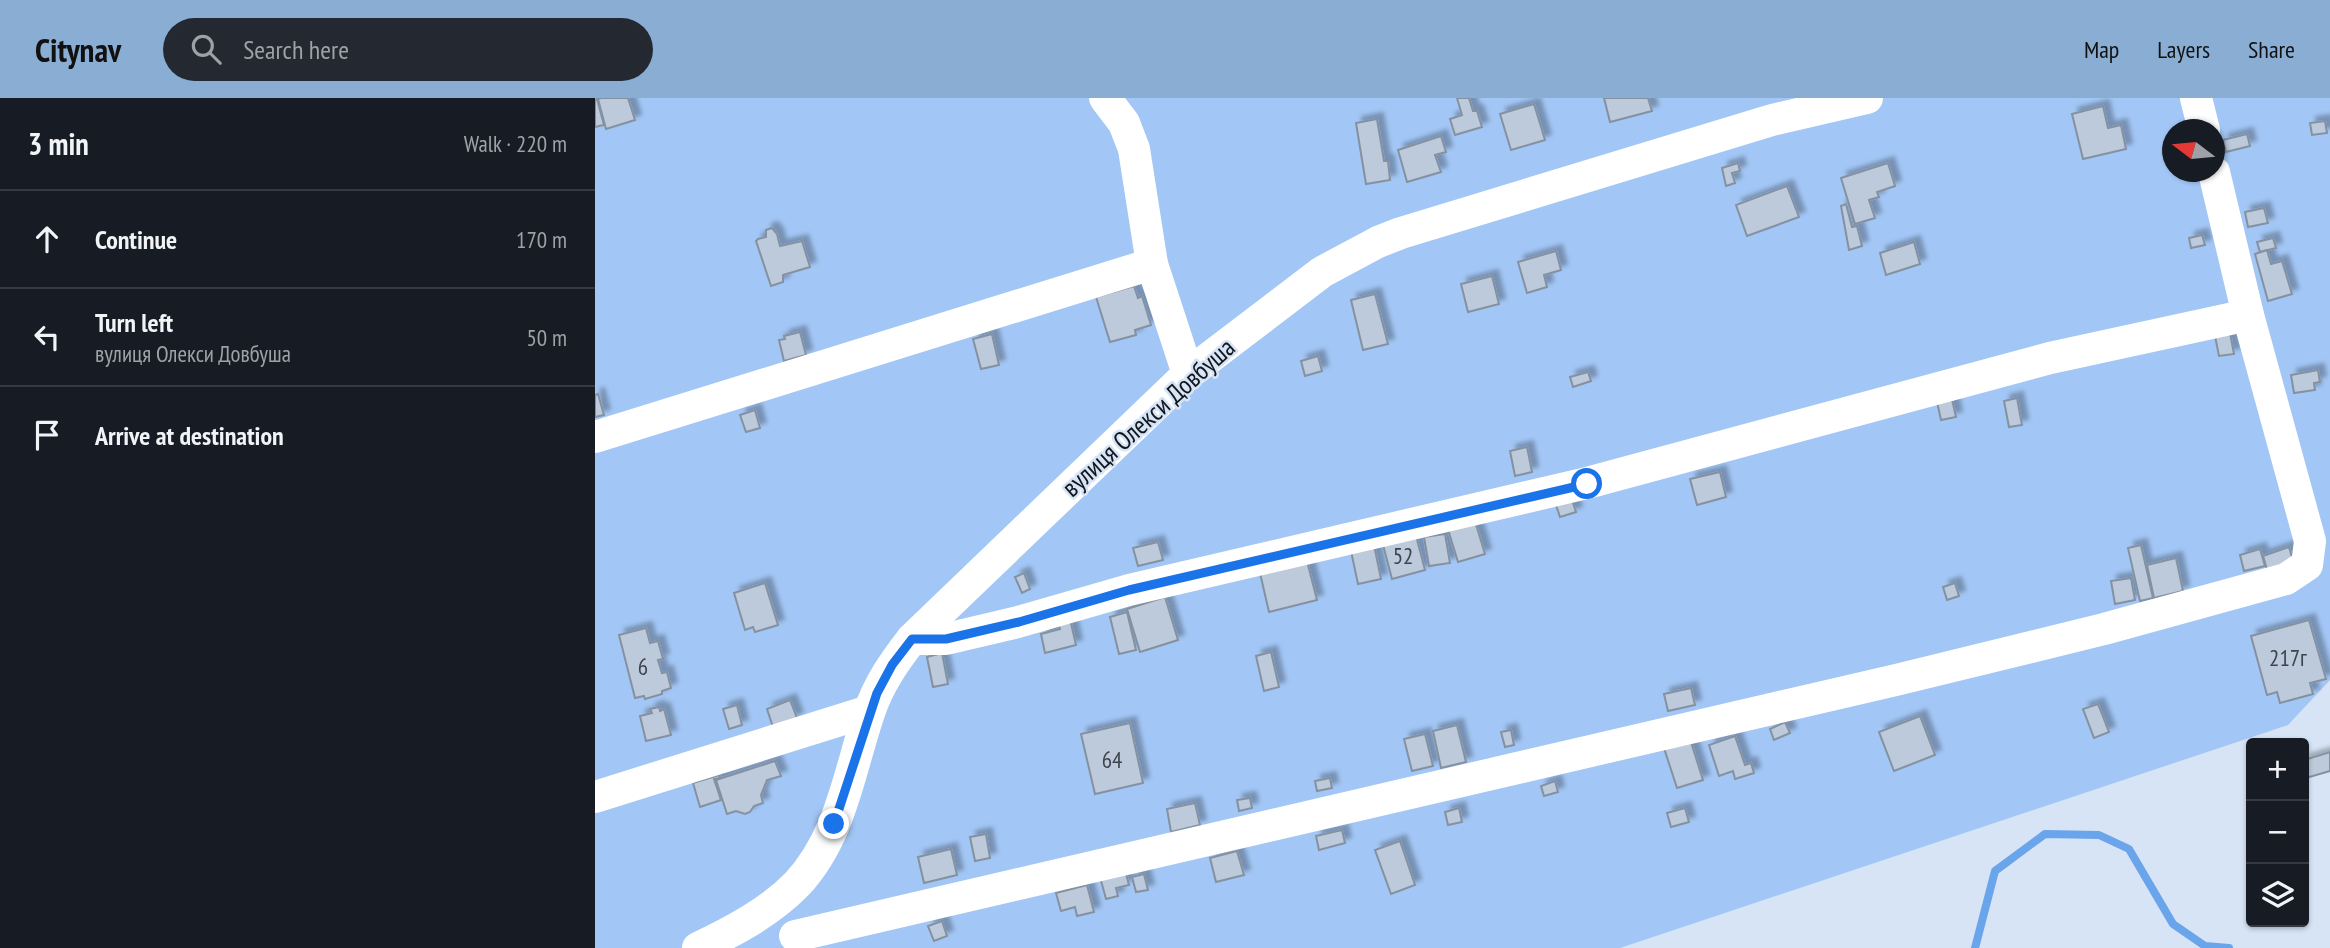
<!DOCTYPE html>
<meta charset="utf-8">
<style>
:root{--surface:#171b24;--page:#242831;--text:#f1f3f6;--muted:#9ea1a6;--line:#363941;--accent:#8aaed3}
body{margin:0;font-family:"PT Sans Narrow",sans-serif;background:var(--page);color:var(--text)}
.controls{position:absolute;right:21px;bottom:21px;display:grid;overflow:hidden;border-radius:7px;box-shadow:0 2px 5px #0004}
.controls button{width:63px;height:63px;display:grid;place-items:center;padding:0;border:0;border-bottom:2px solid var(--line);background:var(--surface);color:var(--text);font:35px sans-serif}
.compass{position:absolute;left:1567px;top:21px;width:63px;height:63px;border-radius:50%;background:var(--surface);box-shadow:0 2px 5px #0004;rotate:286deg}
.stop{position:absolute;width:21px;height:21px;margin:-16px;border:5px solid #1a73e8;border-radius:50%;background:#fff}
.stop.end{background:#1a73e8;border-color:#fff;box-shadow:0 2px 7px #0008}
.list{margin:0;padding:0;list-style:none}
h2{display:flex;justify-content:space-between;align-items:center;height:91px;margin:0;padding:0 28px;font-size:30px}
h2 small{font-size:23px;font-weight:400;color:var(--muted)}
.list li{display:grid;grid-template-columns:46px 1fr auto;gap:21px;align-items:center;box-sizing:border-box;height:98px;padding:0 28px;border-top:2px solid var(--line)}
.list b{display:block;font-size:26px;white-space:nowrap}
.list p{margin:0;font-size:23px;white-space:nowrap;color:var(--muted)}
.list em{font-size:23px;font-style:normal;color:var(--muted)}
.icon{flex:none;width:38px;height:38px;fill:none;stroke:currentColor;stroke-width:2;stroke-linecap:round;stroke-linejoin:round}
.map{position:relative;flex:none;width:1735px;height:850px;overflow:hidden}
header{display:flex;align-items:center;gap:42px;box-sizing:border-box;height:98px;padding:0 35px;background:var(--accent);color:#111}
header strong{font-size:33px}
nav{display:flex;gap:38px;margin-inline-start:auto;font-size:24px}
.search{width:490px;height:63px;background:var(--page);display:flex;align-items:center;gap:18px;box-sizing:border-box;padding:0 24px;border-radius:38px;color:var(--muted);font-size:26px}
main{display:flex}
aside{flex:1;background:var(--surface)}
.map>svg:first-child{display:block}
.green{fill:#a2c6f5;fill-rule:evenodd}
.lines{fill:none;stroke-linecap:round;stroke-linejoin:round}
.stream{stroke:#6aa4eb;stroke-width:8}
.building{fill:#bdcadb;stroke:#8491a1;stroke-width:2;filter:url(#shadow)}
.street{stroke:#fff;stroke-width:32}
.route{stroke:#1a73e8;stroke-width:9}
.labels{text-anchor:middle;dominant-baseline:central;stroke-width:5;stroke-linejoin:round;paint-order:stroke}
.number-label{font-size:23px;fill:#3c434c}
.street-label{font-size:26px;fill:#11161c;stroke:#d6e4f6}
</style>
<header>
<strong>Citynav</strong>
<div class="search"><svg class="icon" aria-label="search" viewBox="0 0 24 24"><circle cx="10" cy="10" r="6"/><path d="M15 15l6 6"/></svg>Search here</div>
<nav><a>Map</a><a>Layers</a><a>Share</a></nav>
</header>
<main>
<aside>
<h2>3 min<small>Walk · 220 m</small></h2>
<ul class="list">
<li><svg class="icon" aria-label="ahead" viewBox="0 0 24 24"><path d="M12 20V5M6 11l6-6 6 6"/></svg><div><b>Continue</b></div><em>170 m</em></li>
<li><svg class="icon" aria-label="left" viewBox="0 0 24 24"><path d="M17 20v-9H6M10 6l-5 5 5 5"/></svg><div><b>Turn left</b><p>вулиця Олекси Довбуша</p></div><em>50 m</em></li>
<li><svg class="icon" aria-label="arrive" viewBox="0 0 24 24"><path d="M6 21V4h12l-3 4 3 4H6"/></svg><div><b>Arrive at destination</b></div></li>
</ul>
</aside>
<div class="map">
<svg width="1735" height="850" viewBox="0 0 1735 850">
<defs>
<filter id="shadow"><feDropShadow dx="6" dy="-6" stdDeviation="2" flood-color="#0004"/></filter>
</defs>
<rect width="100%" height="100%" fill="#d6e4f6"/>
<path class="green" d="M0 0H1735V582L1693 627 1025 850H0ZM1577 32H1619V74H1577Z"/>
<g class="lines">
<polyline class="stream" points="1380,850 1400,773 1450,736 1504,737 1534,751 1578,826 1610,848 1634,850"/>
</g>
<g class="building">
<polygon points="6,0 33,0 40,22 11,31 3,1"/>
<polygon points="862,0 874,0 878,13 882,13 887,29 860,37 855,21 867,17"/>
<polygon points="1009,0 1053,0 1057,13 1015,24"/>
<polygon points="2,1 9,27 0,29 0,2"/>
<polygon points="939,6 950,42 916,52 905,16"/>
<polygon points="1508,8 1513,30 1526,27 1531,51 1488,61 1477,16"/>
<polygon points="782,21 789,63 793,63 795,82 771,86 761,25"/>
<polygon points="1730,23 1732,35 1717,37 1715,25"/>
<polygon points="1652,36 1655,48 1631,54 1628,42"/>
<polygon points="846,38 851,54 840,57 846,74 812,84 803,52"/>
<polygon points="1143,65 1145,73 1137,75 1140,85 1131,88 1127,70"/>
<polygon points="1293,65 1300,88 1282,94 1284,99 1274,102 1280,120 1260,126 1246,80"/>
<polygon points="1192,88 1204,119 1152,138 1141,107"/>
<polygon points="1251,106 1257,129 1262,128 1267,148 1254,152 1246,108"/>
<polygon points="1669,110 1673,125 1653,129 1650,114"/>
<polygon points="177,130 182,136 185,148 207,143 215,169 188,177 188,184 176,188 161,143 163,141 171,139 171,132"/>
<polygon points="1607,137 1610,147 1596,150 1594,140"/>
<polygon points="1678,140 1681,150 1665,154 1662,144"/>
<polygon points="1319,144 1325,166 1291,177 1285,155"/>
<polygon points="1672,152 1676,166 1687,163 1697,196 1673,203 1660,156"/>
<polygon points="961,153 966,172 949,177 952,189 932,195 923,164"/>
<polygon points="897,178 904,206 873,214 866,186"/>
<polygon points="539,188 543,200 547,198 556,227 540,232 541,237 515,244 501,199"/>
<polygon points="780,196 793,246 768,252 756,202"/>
<polygon points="205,234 211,257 189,263 184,242 190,241 189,238"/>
<polygon points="1635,235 1639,256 1624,258 1620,238"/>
<polygon points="397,236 404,267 386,271 378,241"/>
<polygon points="723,258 727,273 710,278 706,263"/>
<polygon points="1723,272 1725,284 1719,285 1720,292 1699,295 1696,277"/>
<polygon points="993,274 996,283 978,289 975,279"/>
<polygon points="3,296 9,317 0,319 0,297"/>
<polygon points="1356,297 1361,319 1346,322 1341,299"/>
<polygon points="1422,300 1427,327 1414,329 1409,303"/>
<polygon points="160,312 165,330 151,334 145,317"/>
<polygon points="932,349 937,374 920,378 915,353"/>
<polygon points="1125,374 1131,399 1102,407 1095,381"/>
<polygon points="977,402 981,414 965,419 961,407"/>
<polygon points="879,420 890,456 863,464 852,428"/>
<polygon points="820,434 830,472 797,481 787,443"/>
<polygon points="850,436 855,465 834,468 829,439"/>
<polygon points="563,444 568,462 543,468 538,450"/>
<polygon points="779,447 786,481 763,486 756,453"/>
<polygon points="1546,447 1558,500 1545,503 1533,450"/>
<polygon points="1694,449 1699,466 1673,475 1668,458"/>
<polygon points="1665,451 1670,468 1649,473 1645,457"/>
<polygon points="1581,460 1588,493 1559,500 1552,467"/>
<polygon points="712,463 722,502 674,514 665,475"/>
<polygon points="429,475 435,491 427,495 420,479"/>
<polygon points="1536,480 1540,502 1520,506 1516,483"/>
<polygon points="170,485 183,527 160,534 158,529 150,532 139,495"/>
<polygon points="1360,485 1364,498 1352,502 1348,489"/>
<polygon points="570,499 583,542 545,554 532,511"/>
<polygon points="532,514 541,552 524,556 515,519"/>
<polygon points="475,521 481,547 450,555 446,536 465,531 463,524"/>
<polygon points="1714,522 1731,581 1715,585 1718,596 1685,605 1682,594 1672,597 1656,538"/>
<polygon points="51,530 55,545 63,543 68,561 63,562 67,575 72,574 76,590 67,593 67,596 50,601 49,598 40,600 24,537"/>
<polygon points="676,554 684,589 669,593 661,558"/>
<polygon points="347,555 353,586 338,589 332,559"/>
<polygon points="1096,590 1100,607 1073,613 1069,596"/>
<polygon points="195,602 202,620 178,629 172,611"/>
<polygon points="1503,606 1514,634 1499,640 1488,611"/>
<polygon points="142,607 147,627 134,631 128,611"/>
<polygon points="64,609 65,613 69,611 76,637 51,643 45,618 57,615 55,611"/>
<polygon points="1325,618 1340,657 1299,673 1284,634"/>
<polygon points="1190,624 1195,635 1179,642 1175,631"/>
<polygon points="535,625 548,685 500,696 486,636"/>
<polygon points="862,627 871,664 846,670 838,633"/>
<polygon points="916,632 919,647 910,649 906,634"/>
<polygon points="830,636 838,668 817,673 809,641"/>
<polygon points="1140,638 1150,667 1156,665 1159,675 1140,681 1138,673 1124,678 1114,647"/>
<polygon points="1095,641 1108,682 1082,690 1069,650"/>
<polygon points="1735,654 1735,673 1711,680 1709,662"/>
<polygon points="180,663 186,678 172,682 166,697 168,705 159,708 155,714 150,716 141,713 132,716 121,682"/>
<polygon points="124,677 125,680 119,681 126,702 105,709 98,685"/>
<polygon points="735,680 737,690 722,693 720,683"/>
<polygon points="960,683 963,694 949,698 946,688"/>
<polygon points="655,700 657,710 644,713 642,702"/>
<polygon points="600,705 605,727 576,734 572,711"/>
<polygon points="864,710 867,724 853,727 850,714"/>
<polygon points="1090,710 1094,724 1076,729 1072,715"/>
<polygon points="747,732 750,745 724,752 721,738"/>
<polygon points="391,736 395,760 380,763 375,739"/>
<polygon points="805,743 820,787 796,796 780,752"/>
<polygon points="356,751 362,777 329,785 323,759"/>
<polygon points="642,753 649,777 621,784 615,760"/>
<polygon points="530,772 534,787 521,790 523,798 511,801 505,779"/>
<polygon points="549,776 553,792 541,794 537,779"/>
<polygon points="492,787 499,814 482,818 480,809 466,813 461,795"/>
<polygon points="347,823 352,838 339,843 333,828"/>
</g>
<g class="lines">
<g class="street">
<polyline points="510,0 529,25 539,51 557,166 593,276"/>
<polyline points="1601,0 1609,32"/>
<polyline points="0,339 557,166"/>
<polyline points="317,541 351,541 423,524 534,492 992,385 1455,260 1653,217"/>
<polyline points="0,699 274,613"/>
<polyline points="200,838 1301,582 1509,531 1691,481 1712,467 1715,443 1653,217 1619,74"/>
<path d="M103 850C137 834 175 814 202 786 246 739 254 674 274 615 283 587 299 564 317 541L593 276 727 174 783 144 806 135 1177 22 1272 0"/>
</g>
</g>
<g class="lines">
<polyline class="route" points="239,726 282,595 297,567 317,541 351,541 424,524 534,492 992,386"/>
</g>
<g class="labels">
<g class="number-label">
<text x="808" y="457">52</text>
<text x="1693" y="559">217г</text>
<text x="48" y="568">6</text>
<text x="517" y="661">64</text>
</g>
<g class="street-label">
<text transform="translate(553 319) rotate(-42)">вулиця Олекси Довбуша</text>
</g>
</g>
</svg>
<div class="controls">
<button>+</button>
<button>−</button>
<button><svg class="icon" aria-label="layers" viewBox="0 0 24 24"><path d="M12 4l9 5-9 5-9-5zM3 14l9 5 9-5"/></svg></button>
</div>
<svg class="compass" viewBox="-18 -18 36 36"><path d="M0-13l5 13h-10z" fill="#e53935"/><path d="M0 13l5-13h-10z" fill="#9ea1a6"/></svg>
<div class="stop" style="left:992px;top:386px"></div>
<div class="stop end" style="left:239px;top:726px"></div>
</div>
</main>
